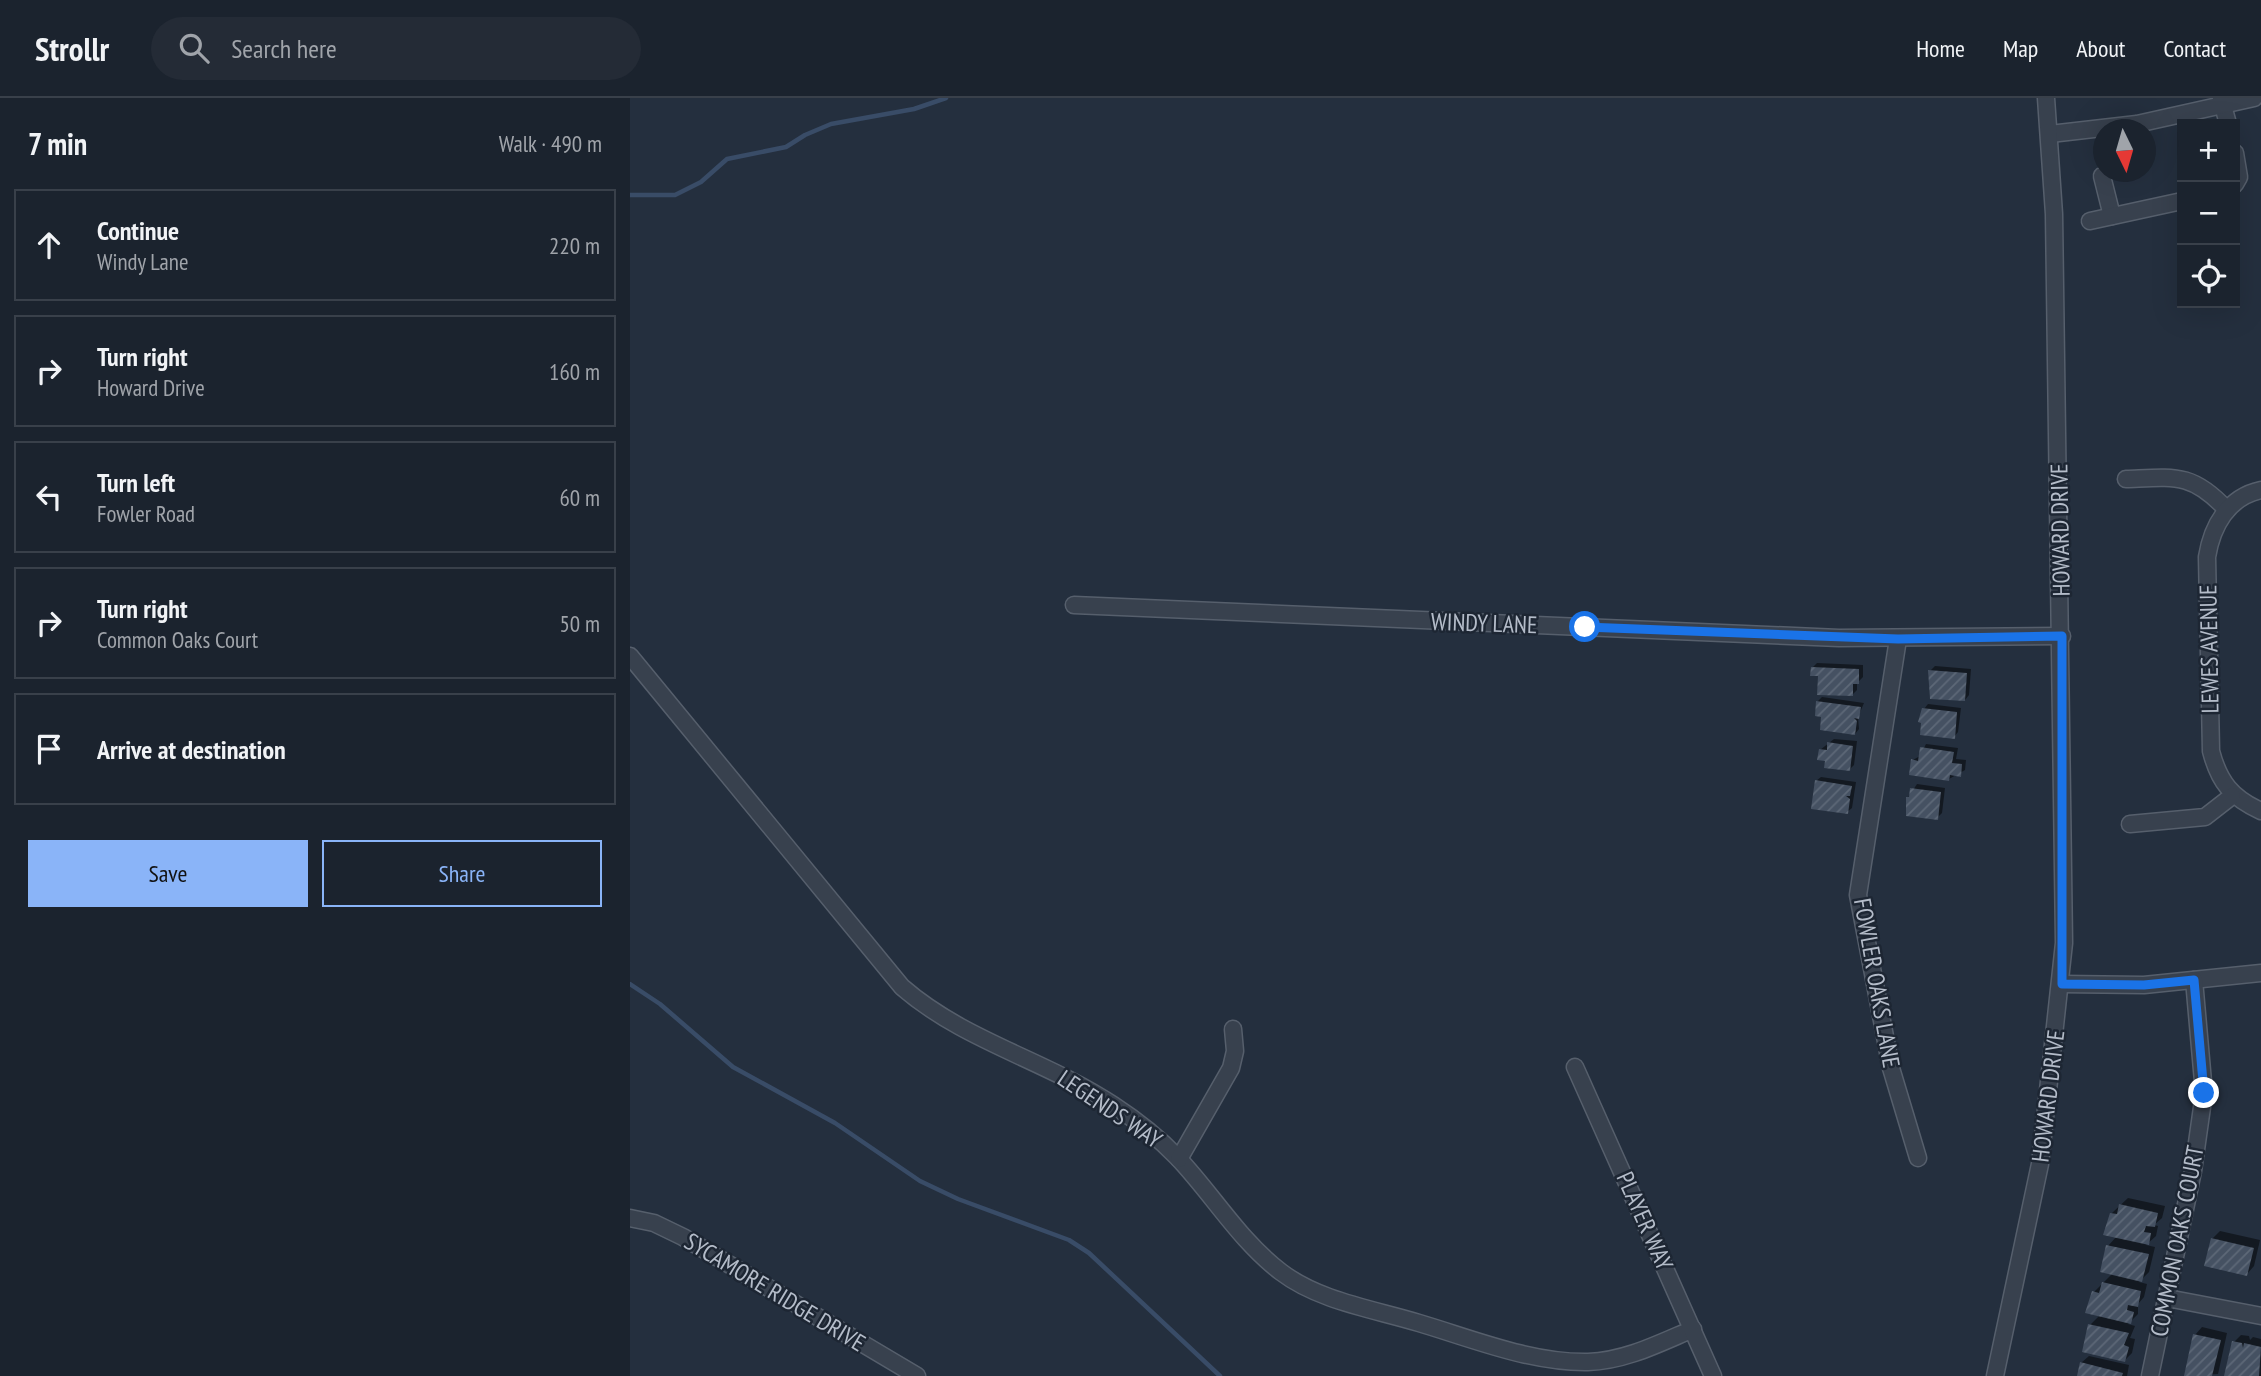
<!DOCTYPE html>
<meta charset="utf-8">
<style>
:root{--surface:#1b232e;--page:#242b36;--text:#f1f3f6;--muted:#a0a4aa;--line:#39404a;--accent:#8ab4f8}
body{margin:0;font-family:"PT Sans Narrow",sans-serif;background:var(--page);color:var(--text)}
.controls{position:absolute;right:21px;top:21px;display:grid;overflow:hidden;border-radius:0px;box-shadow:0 7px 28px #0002}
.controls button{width:63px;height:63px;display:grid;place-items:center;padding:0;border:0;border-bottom:2px solid var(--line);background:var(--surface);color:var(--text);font:35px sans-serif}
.compass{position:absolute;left:1463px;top:21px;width:63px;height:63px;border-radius:50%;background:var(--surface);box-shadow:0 7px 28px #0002;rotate:175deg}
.stop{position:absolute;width:21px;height:21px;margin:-16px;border:5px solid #1a73e8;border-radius:50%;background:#fff}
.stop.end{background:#1a73e8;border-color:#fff;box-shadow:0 2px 7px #0008}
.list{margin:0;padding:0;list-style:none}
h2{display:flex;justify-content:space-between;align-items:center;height:91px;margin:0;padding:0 28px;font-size:30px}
h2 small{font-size:23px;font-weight:400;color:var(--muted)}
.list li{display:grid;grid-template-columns:46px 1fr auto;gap:21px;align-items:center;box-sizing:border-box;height:112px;margin:0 14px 14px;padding:0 14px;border:2px solid var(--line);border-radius:0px}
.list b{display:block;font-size:26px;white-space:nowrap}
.list p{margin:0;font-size:23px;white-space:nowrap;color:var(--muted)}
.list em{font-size:23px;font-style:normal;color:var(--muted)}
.actions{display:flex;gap:14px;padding:21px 28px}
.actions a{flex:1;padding:16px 0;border:2px solid var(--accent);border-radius:0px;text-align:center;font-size:24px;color:var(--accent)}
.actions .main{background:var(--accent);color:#111}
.icon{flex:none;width:38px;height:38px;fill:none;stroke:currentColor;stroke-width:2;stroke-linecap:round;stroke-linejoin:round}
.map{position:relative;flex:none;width:1631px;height:1278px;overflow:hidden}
header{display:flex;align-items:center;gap:42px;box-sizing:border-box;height:98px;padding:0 35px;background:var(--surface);border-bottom:2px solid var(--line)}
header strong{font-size:33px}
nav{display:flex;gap:38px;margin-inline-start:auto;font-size:24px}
.search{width:490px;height:63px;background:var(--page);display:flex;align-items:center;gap:18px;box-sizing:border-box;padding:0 24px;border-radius:38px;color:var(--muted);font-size:26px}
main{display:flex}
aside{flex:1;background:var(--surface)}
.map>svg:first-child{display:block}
.shadow{fill:#0007}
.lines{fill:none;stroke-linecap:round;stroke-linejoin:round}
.stream{stroke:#394c67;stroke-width:4.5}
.building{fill:url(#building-hatch)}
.minor-casing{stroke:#565f6c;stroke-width:19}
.minor{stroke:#38414e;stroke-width:16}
.route{stroke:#1a73e8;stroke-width:9}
.labels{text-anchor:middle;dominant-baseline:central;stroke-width:5;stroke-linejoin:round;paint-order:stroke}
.street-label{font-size:24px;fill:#b4bcc9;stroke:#1d2633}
</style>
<header>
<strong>Strollr</strong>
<div class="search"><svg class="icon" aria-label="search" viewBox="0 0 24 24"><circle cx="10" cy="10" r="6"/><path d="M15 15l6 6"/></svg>Search here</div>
<nav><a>Home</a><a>Map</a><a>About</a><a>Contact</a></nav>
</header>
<main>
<aside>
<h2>7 min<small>Walk · 490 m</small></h2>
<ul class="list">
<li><svg class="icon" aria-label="ahead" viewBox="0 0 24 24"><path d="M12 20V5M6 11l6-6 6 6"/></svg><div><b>Continue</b><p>Windy Lane</p></div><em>220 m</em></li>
<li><svg class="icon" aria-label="right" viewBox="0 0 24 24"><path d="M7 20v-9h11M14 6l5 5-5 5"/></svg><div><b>Turn right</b><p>Howard Drive</p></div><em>160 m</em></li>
<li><svg class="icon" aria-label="left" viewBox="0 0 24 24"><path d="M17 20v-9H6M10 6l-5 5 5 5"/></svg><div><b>Turn left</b><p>Fowler Road</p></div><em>60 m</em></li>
<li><svg class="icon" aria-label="right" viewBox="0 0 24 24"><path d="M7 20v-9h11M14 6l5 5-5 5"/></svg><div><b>Turn right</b><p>Common Oaks Court</p></div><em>50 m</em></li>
<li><svg class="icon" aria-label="arrive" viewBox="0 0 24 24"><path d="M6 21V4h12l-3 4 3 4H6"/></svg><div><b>Arrive at destination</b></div></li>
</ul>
<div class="actions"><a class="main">Save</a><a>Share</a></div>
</aside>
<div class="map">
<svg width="1631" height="1278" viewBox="0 0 1631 1278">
<defs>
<pattern id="building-hatch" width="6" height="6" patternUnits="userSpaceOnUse" patternTransform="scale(1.75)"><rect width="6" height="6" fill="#455162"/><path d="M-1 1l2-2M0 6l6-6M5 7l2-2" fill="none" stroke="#5d6877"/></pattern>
</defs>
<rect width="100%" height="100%" fill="#242f3e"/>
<g class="shadow">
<polygon points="1187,565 1233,567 1233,579 1227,585 1227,592 1222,597 1190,576 1183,569"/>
<polygon points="1305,568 1341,571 1339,597 1335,602 1300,573"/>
<polygon points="1192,599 1234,605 1228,619 1229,631 1225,636 1193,617 1187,604"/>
<polygon points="1298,606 1331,610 1328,634 1324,639 1294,611"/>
<polygon points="1204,641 1227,643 1224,667 1219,672 1197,661 1190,652"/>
<polygon points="1296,646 1328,650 1326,661 1336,662 1335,672 1319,681 1283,662 1290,658"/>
<polygon points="1191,679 1226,684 1222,710 1217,714 1186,683"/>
<polygon points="1287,686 1315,690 1312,715 1307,720 1278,700"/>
<polygon points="1498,1100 1535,1108 1532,1120 1524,1127 1528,1128 1526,1138 1516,1147 1525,1149 1519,1174 1509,1184 1517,1186 1514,1199 1508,1206 1508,1216 1498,1226 1505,1228 1500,1240 1505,1241 1502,1255 1495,1262 1460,1227 1470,1217 1464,1194 1483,1175 1478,1148 1487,1138 1482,1115"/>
<polygon points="1590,1133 1630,1142 1624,1168 1617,1176 1582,1141"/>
<polygon points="1572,1229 1597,1235 1588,1276 1555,1278 1565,1237"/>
<polygon points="1611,1237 1619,1238 1620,1242 1623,1239 1631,1241 1631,1278 1596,1278 1604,1244"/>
<polygon points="1459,1258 1499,1267 1497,1278 1448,1278 1451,1265"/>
</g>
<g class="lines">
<g class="stream">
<polyline points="0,97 45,97 71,84 97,61 156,49 175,37 201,26 284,11 316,0"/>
<polyline points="0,886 30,906 103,969 205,1025 290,1083 328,1101 439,1142 459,1155 590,1278"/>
</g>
</g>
<g class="building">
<polygon points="1181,569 1229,571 1229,586 1223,586 1223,598 1187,597 1188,578 1180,578"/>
<polygon points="1298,572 1337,575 1335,603 1300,601"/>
<polygon points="1186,603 1231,609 1229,621 1224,620 1227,623 1225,637 1190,632 1191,619 1185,618"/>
<polygon points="1292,610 1327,614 1325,641 1290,637 1291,625 1288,624"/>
<polygon points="1197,644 1223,648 1220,673 1194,670 1195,663 1187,662 1189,651 1197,652"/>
<polygon points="1290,649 1324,654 1322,665 1332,666 1331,679 1320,677 1319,683 1279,677 1281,661 1288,663"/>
<polygon points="1185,682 1222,688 1220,698 1216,698 1220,701 1218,716 1181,711"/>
<polygon points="1280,690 1311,694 1308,722 1276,718 1276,699 1279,699"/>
<polygon points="1489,1106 1528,1115 1525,1129 1516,1128 1514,1134 1521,1135 1519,1147 1473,1137 1480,1115 1487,1116"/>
<polygon points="1581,1140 1624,1150 1617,1178 1574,1168"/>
<polygon points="1476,1147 1519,1156 1512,1184 1470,1174"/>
<polygon points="1472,1184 1511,1193 1508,1209 1498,1207 1497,1212 1504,1214 1501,1226 1455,1215 1462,1193 1469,1195"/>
<polygon points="1458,1226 1499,1235 1494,1247 1499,1249 1495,1264 1452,1254"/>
<polygon points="1563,1236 1591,1242 1582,1278 1554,1278"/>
<polygon points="1602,1243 1612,1245 1613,1250 1614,1245 1631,1249 1629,1278 1594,1278"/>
<polygon points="1450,1264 1493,1275 1492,1278 1447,1278"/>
</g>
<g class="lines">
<defs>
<g id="minor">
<polyline points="1591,0 1598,26"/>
<polyline points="1420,36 1507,26 1624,0"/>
<polyline points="1605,55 1609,79 1605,86"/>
<polyline points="1472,78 1482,118"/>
<polyline points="1460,123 1552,103"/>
<path d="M1496 381C1544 379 1562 374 1597 412"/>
<path d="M1631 392C1598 399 1582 428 1577 459L1581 653C1589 684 1602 700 1631 713"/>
<polyline points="444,507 1209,540 1432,538"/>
<polyline points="1268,541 1228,797 1261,970 1288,1060"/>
<path d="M0 558 272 889C334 943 415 962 483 1007 506 1022 529 1040 548 1060 583 1097 610 1143 651 1174 689 1203 743 1211 789 1225 843 1241 901 1265 958 1264 995 1263 1030 1245 1063 1231"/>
<polyline points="1500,726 1575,719 1602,698"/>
<polyline points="1432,886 1514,887 1631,875"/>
<polyline points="945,969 1083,1278"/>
<polyline points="549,1061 601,970 605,953 603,931"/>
<polyline points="0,1120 24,1125 53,1139 287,1278"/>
<polyline points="1537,1200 1631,1218"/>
<polyline points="1365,1278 1410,1066 1434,845 1424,116 1416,0"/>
<polyline points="1520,1278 1563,1073 1574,995 1564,882"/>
</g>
</defs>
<use href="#minor" class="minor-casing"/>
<use href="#minor" class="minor"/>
</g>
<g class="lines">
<polyline class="route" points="955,529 1268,541 1432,538 1432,886 1514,887 1564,882 1574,995"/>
</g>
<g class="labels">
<g class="street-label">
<text transform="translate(1430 432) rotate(-91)">HOWARD DRIVE</text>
<text transform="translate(854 525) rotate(2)">WINDY LANE</text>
<text transform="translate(1579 551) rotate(-91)">LEWES AVENUE</text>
<text transform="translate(1247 885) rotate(80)">FOWLER OAKS LANE</text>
<text transform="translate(1418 998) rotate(-83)">HOWARD DRIVE</text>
<text transform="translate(480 1011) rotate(34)">LEGENDS WAY</text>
<text transform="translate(1015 1123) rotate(66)">PLAYER WAY</text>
<text transform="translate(1547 1143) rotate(-79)">COMMON OAKS COURT</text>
<text transform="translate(145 1194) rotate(31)">SYCAMORE RIDGE DRIVE</text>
</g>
</g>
</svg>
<div class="controls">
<button>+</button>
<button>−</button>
<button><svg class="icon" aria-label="locate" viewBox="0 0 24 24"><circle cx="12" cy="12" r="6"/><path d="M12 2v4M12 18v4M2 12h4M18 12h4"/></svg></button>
</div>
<svg class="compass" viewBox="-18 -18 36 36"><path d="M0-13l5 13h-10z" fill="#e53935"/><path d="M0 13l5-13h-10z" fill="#a0a4aa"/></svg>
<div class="stop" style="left:955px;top:529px"></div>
<div class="stop end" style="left:1574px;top:995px"></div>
</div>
</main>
